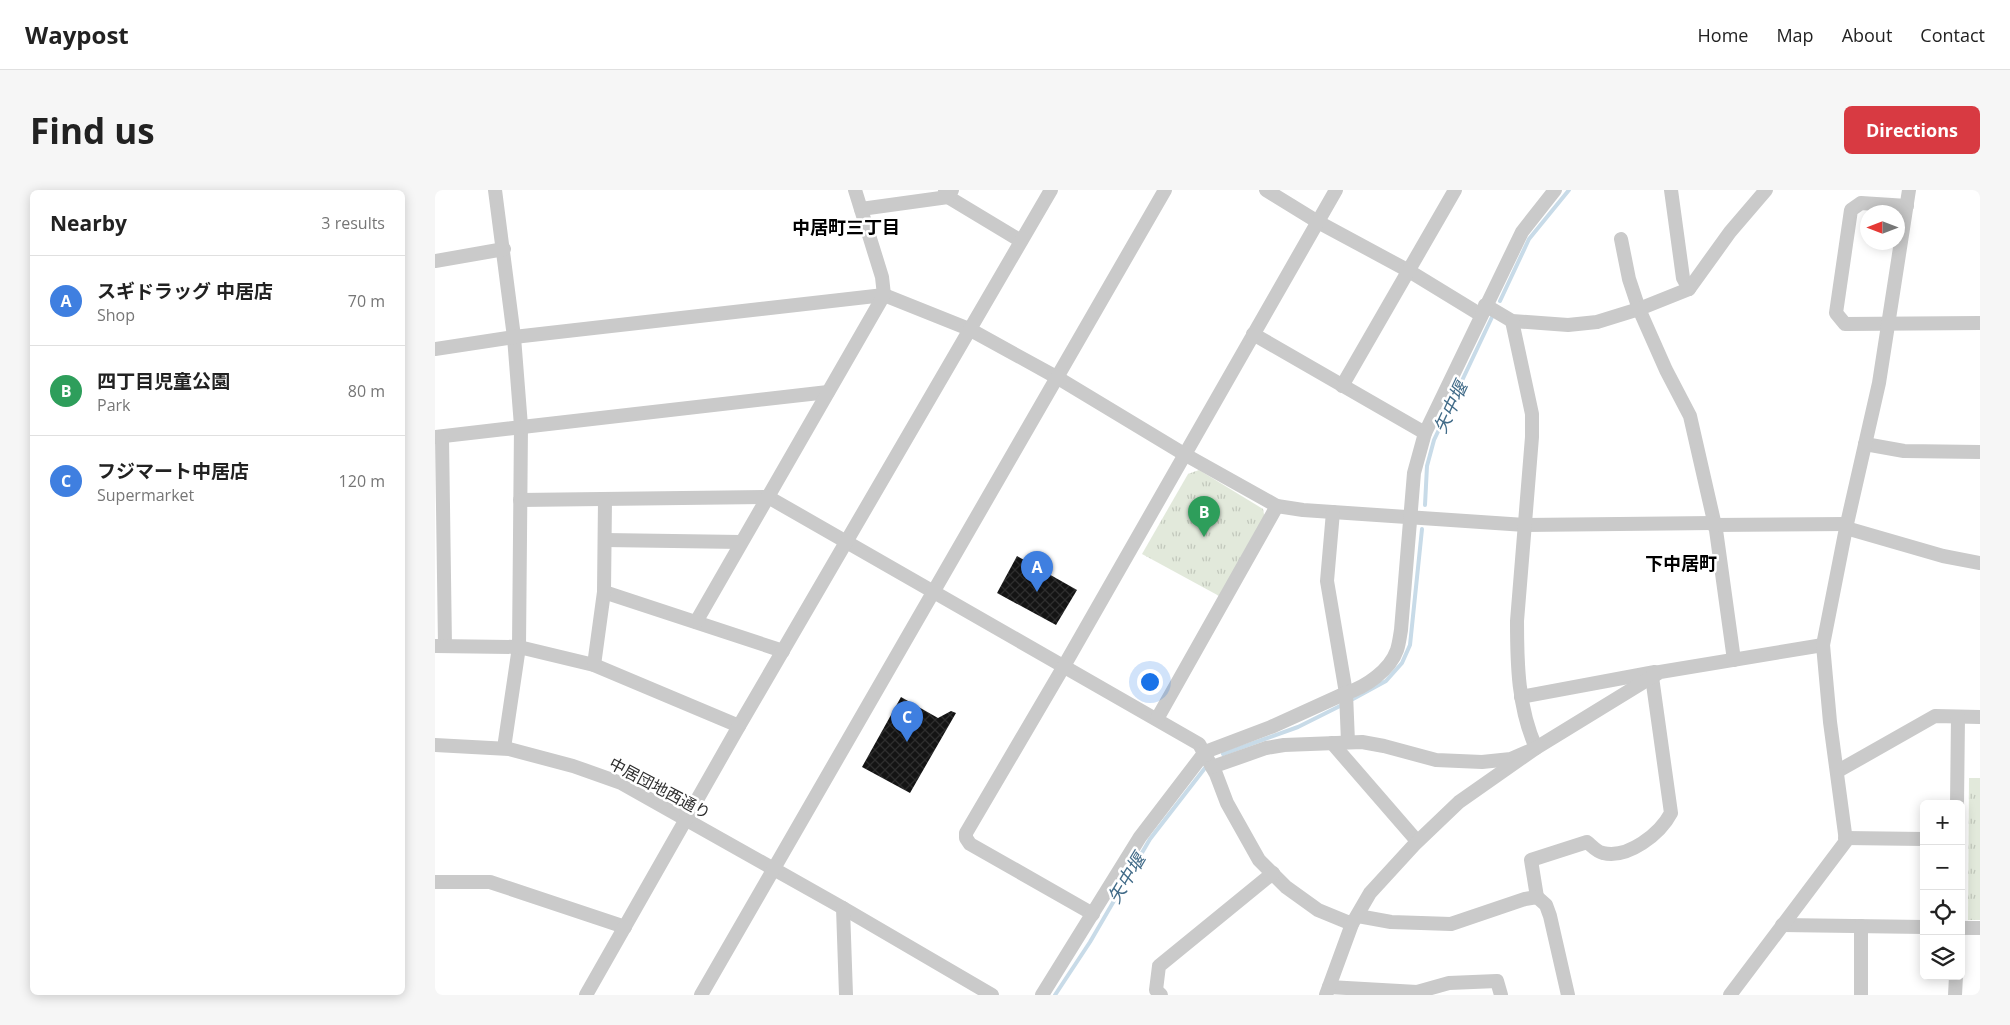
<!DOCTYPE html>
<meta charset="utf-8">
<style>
:root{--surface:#fff;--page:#f6f6f6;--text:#222;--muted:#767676;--line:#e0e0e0;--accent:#d83a42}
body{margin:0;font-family:"Open Sans","Noto Sans JP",sans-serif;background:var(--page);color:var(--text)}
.controls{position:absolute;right:15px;bottom:15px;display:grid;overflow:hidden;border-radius:8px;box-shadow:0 2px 12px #0003}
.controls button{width:45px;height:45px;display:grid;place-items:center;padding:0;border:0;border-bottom:1px solid var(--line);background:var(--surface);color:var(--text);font:25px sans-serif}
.compass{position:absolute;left:1425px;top:15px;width:45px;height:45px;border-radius:50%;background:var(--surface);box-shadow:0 2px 12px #0003;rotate:270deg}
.you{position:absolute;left:714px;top:491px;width:18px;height:18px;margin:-12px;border:4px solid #fff;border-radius:50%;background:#1a73e8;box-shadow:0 0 0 8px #1a73e833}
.badge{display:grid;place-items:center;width:32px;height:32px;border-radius:50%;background:var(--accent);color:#fff;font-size:16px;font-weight:700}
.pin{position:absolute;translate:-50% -41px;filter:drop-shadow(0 1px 2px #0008)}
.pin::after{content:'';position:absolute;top:26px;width:18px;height:15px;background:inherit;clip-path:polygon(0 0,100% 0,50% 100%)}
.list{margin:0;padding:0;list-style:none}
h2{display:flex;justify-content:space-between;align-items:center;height:65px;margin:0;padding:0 20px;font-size:21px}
h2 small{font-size:16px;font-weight:400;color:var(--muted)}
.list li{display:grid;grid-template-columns:32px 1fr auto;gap:15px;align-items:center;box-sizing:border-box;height:90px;padding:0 20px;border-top:1px solid var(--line)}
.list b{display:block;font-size:19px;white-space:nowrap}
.list p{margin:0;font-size:16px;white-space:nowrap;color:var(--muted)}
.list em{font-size:16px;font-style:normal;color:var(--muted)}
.icon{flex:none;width:28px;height:28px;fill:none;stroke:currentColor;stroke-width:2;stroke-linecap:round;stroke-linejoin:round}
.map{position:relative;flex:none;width:1545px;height:805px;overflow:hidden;border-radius:8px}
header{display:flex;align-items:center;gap:30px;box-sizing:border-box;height:70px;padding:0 25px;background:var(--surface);border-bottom:1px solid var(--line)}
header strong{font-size:24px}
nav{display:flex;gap:28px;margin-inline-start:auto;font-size:18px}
.intro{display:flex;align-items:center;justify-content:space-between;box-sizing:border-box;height:120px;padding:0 30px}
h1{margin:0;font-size:35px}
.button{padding:12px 22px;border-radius:8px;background:var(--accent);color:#fff;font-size:18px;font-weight:700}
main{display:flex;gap:30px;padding:0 30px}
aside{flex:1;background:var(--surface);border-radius:8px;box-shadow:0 2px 12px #0003}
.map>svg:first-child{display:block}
.park{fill:url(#park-tufts)}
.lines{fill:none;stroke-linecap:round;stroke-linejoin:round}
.stream{stroke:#c8dbe8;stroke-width:4}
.building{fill:url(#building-cross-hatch)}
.minor{stroke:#cacaca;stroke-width:14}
.labels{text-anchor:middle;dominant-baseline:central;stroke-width:5;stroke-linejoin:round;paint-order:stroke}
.street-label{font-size:16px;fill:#2d2d2d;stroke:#fff}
.neighbourhood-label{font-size:18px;font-weight:bold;fill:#000;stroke:#fff}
.water-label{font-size:18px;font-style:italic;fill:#416b88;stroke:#fff}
</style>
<header>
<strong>Waypost</strong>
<nav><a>Home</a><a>Map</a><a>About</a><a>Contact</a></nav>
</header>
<div class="intro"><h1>Find us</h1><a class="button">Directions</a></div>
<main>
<aside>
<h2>Nearby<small>3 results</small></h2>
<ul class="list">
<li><span class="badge" style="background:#3f7fe0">A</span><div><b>スギドラッグ 中居店</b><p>Shop</p></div><em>70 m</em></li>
<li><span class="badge" style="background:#2e9e5b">B</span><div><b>四丁目児童公園</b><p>Park</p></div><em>80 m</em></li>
<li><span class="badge" style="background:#3f7fe0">C</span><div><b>フジマート中居店</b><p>Supermarket</p></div><em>120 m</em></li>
</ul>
</aside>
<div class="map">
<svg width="1545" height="805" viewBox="0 0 1545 805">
<defs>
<pattern id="park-tufts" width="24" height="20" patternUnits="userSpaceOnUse" patternTransform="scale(1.25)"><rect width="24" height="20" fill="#e2e9db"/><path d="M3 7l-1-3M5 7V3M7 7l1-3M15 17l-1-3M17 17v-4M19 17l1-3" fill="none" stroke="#c2c8bc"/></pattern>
<pattern id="building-cross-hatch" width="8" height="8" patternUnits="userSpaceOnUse" patternTransform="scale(1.25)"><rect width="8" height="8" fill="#141414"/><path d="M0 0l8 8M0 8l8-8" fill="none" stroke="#2e2e2e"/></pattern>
</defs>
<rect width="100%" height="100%" fill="#fff"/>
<g class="park">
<polygon points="764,280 828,319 830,330 786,407 707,364 753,284"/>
<polygon points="1534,588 1545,588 1545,730 1533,730"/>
</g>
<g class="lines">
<g class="stream">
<polyline points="1065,111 1094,49 1134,0"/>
<polyline points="990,315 992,276 999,250 1058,125"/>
<polyline points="918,509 951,491 967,473 975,455 987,339"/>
<polyline points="788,564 863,537 907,515"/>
<polyline points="620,805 655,752 715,649 770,578"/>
</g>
</g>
<g class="building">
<polygon points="582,366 642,400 621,435 562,403"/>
<polygon points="466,507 503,528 516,521 521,523 475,603 427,577"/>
</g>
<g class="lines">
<g class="minor">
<polyline points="60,0 79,147 86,236 84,457 69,558"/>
<polyline points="510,0 513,7 586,51"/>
<polyline points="831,0 883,32 974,81 1046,125"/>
<polyline points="1236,0 1248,88 1254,99"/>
<polyline points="1472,16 1426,13 1416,20 1401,123 1410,134 1545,133"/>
<polyline points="426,19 513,7 517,0"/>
<polyline points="1186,49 1194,89 1204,119 1231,180 1255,226 1281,340 1299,470"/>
<polyline points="0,71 69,59"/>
<polyline points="1050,115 1077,131 1133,135 1162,132 1204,119 1254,99 1295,42 1331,0"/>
<polyline points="818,144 990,243"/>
<polyline points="0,159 79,147 449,105 534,139 623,188 749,264 842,316 868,320 1090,335 1278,333"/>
<polyline points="907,196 1020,0"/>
<polyline points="0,247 393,202"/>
<polyline points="7,247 10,456"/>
<polyline points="1430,254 1469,261 1545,262"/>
<polyline points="85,310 333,307 764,554 781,584 792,613 824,670 851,697 883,720 917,734"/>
<polyline points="898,322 892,391 911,503 913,552"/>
<polyline points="1278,335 1411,334"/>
<polyline points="1411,338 1508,366 1545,373"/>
<polyline points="170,350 306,352"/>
<polyline points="169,402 348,461"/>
<polyline points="261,432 449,105 447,87 420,0"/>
<polyline points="0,456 84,457 159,475 304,536"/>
<polyline points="159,475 169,402 170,310"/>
<polyline points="1086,507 1220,482"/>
<polyline points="722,529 842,316"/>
<polyline points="897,553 982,651"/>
<polyline points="0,555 74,559 138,576 186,593 408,718 557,805"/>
<path d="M777 577 831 558 849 555 927 552 949 556 1001 570 1047 572 1076 569 1101 558C1083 517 1082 475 1082 431L1097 247V224L1077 131"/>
<polyline points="1403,581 1500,526 1545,527"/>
<polyline points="1522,614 1523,527"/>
<polyline points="1410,648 1489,649"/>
<polyline points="0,692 55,692 190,737"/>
<path d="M1102 707 1096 670 1152 652C1156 655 1162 662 1168 663 1193 669 1225 644 1236 623L1217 487"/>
<polyline points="408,718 411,805"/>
<polyline points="658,724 535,654 531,648 531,643 629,476 901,0"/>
<polyline points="923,726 956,732 1016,734 1090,709 1102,707 1111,715 1115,726 1133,805"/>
<polyline points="1347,735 1489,737"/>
<polyline points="1526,738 1545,738"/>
<polyline points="894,797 982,802 1014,793 1062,791 1066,805"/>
<polyline points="151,805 304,536 616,0"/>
<polyline points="266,805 730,0"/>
<path d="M607 805 705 647 770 562 836 537 911 503C931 497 955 480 962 460 964 454 965 446 966 440L979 283 990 243 1087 42 1120 0"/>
<polyline points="726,805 721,800 724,776 838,683"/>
<polyline points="891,805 917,734 935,703 979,655 1024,612 1101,558 1225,482 1388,455"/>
<polyline points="1295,805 1411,651 1395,532 1388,455 1411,338 1444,193 1474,0"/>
<polyline points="1426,805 1426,736"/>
<polyline points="1520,805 1521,786"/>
</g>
</g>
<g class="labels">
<g class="street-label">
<text transform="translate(225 598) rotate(28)">中居団地西通り</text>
</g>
<g class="neighbourhood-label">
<text x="411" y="37">中居町三丁目</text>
<text x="1246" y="373">下中居町</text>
</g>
<g class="water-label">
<text transform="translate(1015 217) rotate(-65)">矢中堰</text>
<text transform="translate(691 688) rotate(-59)">矢中堰</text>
</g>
</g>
</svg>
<div class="controls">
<button>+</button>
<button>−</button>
<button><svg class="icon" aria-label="locate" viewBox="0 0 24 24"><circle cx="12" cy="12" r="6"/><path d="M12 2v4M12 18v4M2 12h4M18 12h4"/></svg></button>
<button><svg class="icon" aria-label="layers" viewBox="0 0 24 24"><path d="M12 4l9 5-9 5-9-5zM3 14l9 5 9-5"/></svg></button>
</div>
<svg class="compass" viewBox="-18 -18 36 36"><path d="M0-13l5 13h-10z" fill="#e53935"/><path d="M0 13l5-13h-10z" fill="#767676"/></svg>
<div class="you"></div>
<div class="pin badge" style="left:602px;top:402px;background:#3f7fe0">A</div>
<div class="pin badge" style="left:769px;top:347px;background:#2e9e5b">B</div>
<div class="pin badge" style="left:472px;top:552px;background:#3f7fe0">C</div>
</div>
</main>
